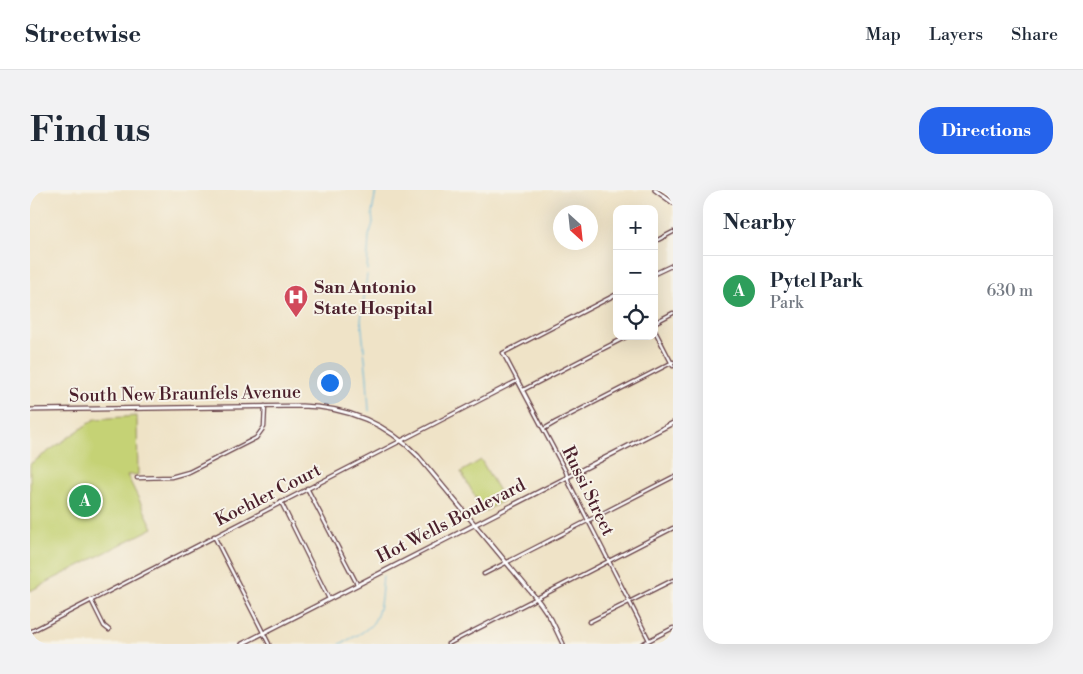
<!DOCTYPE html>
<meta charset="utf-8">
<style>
:root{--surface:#fff;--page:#f2f2f3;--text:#1f2937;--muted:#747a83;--line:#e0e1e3;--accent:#2563eb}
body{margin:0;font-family:"Libre Bodoni",serif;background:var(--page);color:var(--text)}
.controls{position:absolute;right:15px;top:15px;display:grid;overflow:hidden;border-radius:10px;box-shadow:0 5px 20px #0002}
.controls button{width:45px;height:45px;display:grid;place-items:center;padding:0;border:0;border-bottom:1px solid var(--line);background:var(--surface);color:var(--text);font:25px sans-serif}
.compass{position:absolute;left:523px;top:15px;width:45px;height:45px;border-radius:50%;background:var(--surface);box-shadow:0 5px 20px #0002;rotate:153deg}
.you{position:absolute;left:299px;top:192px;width:18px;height:18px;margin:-12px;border:4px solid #fff;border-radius:50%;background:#1a73e8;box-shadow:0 0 0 8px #1a73e833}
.badge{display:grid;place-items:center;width:32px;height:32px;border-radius:50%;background:var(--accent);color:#fff;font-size:16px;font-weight:700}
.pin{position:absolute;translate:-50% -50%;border:2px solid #fff;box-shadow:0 1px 5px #0006}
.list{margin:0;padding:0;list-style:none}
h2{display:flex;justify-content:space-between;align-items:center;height:65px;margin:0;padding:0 20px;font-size:21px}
h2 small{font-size:16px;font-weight:400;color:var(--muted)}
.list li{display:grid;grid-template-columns:32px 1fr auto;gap:15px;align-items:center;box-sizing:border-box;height:70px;padding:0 20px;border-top:1px solid var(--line)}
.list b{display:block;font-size:19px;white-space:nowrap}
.list p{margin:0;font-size:16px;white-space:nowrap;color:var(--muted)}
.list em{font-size:16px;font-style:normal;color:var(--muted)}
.icon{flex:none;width:28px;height:28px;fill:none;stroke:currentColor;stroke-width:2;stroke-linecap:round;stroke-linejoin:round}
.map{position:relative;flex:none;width:643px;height:454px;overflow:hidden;border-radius:20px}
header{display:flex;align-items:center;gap:30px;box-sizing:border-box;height:70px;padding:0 25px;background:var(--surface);border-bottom:1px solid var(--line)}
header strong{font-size:24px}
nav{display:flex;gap:28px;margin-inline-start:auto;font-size:18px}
.intro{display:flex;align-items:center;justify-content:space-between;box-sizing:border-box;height:120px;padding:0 30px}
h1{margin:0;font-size:35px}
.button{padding:12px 22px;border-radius:20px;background:var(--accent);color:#fff;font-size:18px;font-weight:700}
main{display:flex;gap:30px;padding:0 30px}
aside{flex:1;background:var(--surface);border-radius:20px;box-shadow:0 5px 20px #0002}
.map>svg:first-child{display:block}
.green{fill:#c5d274;stroke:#887850}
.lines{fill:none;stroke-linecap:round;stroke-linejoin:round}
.stream{stroke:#5cb3d9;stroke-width:1}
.minor-casing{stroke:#633c42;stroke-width:5}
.tertiary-casing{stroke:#633c42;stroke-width:5.5}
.secondary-casing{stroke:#633c42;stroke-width:5.5}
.minor{stroke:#fff;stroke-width:2.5}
.tertiary{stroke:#fff;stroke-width:3}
.secondary{stroke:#fff;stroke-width:3}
.labels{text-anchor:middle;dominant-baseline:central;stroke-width:4;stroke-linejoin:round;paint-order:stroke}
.poi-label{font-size:18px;font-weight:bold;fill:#4a1f2b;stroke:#f7f3e8;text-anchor:start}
.street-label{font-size:18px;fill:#4a1f2b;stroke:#f7f3e8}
</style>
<header>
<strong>Streetwise</strong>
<nav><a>Map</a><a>Layers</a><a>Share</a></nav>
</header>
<div class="intro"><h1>Find us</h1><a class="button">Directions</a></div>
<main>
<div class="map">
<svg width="643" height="454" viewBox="0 0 643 454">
<rect width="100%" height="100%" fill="#f7f3e8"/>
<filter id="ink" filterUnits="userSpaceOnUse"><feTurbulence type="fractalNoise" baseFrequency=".02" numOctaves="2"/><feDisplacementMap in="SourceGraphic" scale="10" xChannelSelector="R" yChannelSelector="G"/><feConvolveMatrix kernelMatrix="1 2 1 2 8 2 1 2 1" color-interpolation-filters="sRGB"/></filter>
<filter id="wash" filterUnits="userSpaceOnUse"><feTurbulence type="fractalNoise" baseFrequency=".0096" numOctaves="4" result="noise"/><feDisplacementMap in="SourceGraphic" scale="20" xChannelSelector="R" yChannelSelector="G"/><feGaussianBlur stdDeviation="1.12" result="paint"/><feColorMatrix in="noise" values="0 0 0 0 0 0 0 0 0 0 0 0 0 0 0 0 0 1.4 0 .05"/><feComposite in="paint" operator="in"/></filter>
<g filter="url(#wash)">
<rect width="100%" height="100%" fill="#efe3c7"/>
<g class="green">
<polygon points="107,226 108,285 97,285 123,338 0,401 0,274 65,229"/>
<polygon points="451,270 474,310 454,322 431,282"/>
</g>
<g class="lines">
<g class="stream">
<polyline points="337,80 339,46 343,33 342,23 346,0"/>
<polyline points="337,85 331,130 337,188 339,221"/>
<path d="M310 454C319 449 330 445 338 438 352 427 351 403 353 386"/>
</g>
</g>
</g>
<g filter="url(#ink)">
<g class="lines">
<defs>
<g id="minor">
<polyline points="624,52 643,42"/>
<polyline points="624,84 643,75"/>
<polyline points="587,104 473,163 536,282 539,293 619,450"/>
<polyline points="624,133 643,123"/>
<polyline points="624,139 643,176"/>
<polyline points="493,200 598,146"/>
<polyline points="514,239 526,232 643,172"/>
<polyline points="107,288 141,287 159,282 226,248 234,237 235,216"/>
<polyline points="277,298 327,394"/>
<polyline points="251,312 299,409"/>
<polyline points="184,346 239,454"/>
<polyline points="454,384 643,287"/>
<polyline points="61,410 74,436 79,440"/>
<polyline points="559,432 643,390"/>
<polyline points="0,442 487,191"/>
<polyline points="418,454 643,338"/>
<polyline points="612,454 643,438"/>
</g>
<polyline id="tertiary" points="212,454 643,233"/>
<g id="secondary">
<polyline points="625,0 643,13"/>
<path d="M0 220 272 216C317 217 357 234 388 266L510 413 521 429 533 454"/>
</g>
</defs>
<use href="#minor" class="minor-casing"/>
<use href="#tertiary" class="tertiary-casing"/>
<use href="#secondary" class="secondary-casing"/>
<use href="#minor" class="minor"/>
<use href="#tertiary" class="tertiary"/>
<use href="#secondary" class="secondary"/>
</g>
</g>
<defs>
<symbol id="hospital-pin" viewBox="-11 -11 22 30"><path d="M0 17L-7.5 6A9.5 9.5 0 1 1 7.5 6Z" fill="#d1495b" stroke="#f7f3e8"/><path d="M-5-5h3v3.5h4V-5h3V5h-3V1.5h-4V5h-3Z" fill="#fff"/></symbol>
</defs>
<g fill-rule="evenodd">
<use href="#hospital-pin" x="252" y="93" width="28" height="38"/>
</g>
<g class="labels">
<g class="poi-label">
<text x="284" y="97">San Antonio<tspan x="284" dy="21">State Hospital</tspan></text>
</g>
<g class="street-label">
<text transform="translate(155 204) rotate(-1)">South New Braunfels Avenue</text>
<text transform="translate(558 301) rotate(64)">Russi Street</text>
<text transform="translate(238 305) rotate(-27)">Koehler Court</text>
<text transform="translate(421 331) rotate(-27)">Hot Wells Boulevard</text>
</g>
</g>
</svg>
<div class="controls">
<button>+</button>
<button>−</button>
<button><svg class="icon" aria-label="locate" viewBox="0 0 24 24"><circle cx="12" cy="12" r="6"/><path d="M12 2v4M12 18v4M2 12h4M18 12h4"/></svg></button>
</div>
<svg class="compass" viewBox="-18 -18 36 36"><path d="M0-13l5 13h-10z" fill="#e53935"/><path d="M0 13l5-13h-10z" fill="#747a83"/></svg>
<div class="you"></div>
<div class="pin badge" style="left:55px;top:311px;background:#2e9e5b">A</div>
</div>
<aside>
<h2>Nearby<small></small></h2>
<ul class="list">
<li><span class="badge" style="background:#2e9e5b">A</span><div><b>Pytel Park</b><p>Park</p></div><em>630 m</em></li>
</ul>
</aside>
</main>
